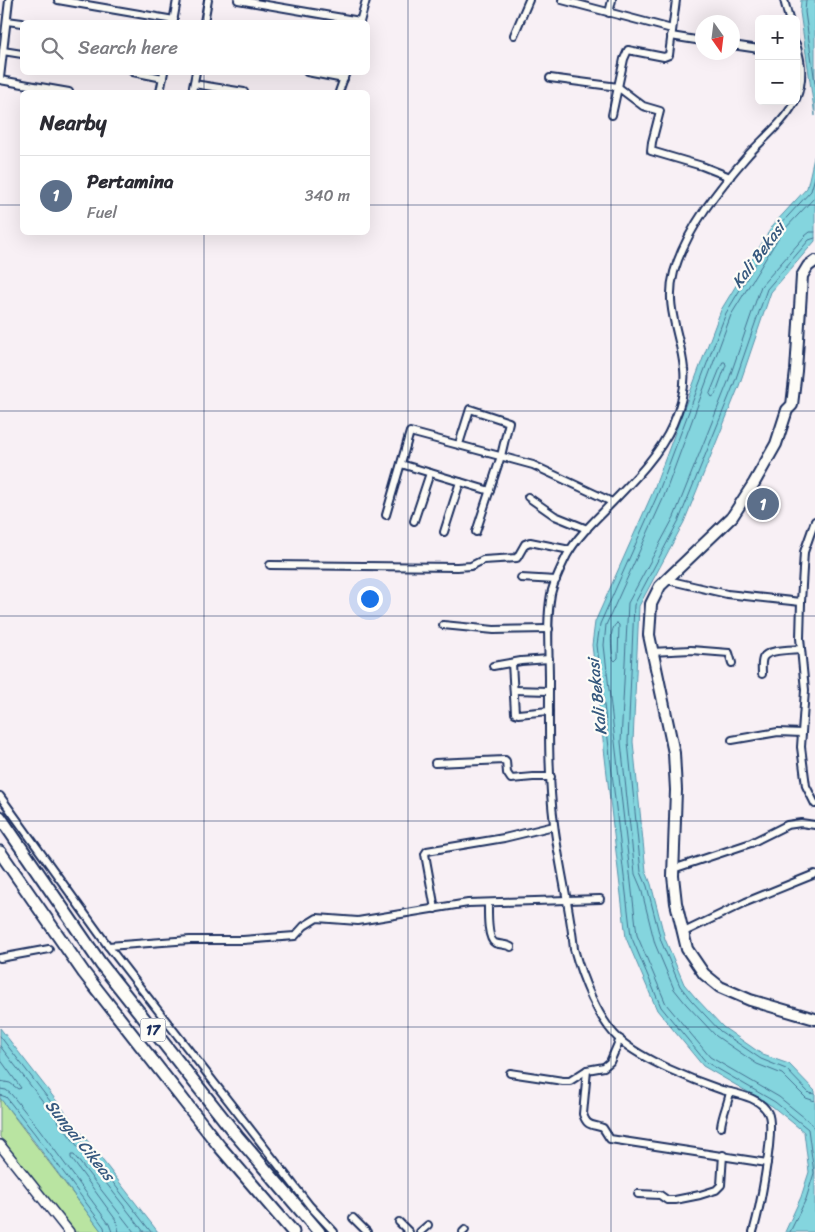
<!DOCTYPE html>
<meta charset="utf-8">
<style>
:root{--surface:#fff;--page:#f7f7f7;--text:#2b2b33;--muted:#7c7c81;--line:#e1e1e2;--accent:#d1495b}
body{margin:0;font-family:Sriracha,sans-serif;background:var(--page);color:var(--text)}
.controls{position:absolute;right:15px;top:15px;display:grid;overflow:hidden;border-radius:8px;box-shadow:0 5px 20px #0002}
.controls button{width:45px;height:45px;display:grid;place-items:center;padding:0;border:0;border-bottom:1px solid var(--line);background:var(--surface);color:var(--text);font:25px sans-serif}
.compass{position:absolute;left:695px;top:15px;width:45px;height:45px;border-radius:50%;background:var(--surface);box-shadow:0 5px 20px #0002;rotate:166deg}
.you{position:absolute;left:369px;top:598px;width:18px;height:18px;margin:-12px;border:4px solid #fff;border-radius:50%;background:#1a73e8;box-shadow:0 0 0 8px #1a73e833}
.badge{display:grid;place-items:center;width:32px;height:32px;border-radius:50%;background:var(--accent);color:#fff;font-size:16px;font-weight:700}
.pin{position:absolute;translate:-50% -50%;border:2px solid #fff;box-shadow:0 1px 5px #0006}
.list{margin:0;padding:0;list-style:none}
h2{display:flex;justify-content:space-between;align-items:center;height:65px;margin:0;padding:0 20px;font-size:21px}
h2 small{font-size:16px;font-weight:400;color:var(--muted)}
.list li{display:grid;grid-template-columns:32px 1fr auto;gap:15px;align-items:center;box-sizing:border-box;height:80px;padding:0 20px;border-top:1px solid var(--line)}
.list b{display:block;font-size:19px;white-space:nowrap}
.list p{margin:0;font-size:16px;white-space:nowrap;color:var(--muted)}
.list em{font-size:16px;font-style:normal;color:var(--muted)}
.icon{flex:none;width:28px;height:28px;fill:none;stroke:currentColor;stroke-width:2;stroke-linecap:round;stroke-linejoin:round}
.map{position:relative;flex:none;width:815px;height:1232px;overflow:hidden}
.search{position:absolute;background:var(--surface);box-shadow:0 5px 20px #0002;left:20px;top:20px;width:350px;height:55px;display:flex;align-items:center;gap:12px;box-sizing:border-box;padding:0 18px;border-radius:8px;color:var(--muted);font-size:19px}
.panel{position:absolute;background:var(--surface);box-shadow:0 5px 20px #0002;left:20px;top:90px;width:350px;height:145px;border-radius:8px}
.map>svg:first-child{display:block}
.green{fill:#b9e4a1;stroke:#6a8a80}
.water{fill:#84d5de;stroke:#5a93ab}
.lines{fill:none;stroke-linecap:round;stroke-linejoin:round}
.shore{stroke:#457191;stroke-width:1}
.street-casing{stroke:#1b2f5e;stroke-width:10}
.secondary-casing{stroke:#1b2f5e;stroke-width:12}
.primary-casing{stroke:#1b2f5e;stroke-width:14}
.highway-casing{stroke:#1b2f5e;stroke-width:15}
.street{stroke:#fdfcf7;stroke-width:6}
.secondary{stroke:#fdfcf7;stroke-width:9}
.primary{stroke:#fdfcf7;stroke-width:10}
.highway{stroke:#fdfcf7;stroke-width:11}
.grid{fill:none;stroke:#1b2f5e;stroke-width:1;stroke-opacity:0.55}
.labels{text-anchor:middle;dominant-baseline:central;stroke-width:4.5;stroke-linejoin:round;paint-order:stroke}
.shield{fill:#fdfcf7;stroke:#5f6c8c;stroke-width:1}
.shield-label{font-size:14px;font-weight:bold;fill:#1b2f5e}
.water-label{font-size:16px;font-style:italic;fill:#35587e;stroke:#fdfcf7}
</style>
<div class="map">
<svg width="815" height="1232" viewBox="0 0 815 1232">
<rect width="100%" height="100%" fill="#f8f0f5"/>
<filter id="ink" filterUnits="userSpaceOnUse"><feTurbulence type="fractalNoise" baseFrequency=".02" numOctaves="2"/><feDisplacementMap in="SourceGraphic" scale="10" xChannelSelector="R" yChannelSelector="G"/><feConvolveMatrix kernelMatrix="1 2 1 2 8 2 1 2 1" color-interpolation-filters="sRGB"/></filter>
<g filter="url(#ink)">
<polygon class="green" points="0,1098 102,1232 72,1232 0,1137"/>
<g class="water">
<polygon points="801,0 815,0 815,116 800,12"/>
<polygon points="815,153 815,241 771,292 739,386 684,522 639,606 633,742 646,871 651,884 665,939 684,984 695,997 723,1027 763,1055 789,1064 815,1091 815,1232 785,1232 801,1197 809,1172 804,1132 772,1106 703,1066 657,1010 626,938 592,645 595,622 652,494 721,310 773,225 807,188"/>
<polygon points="0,1028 158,1232 102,1232 31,1137 0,1098"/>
</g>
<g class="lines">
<g class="shore">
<polyline points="806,0 805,12 815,83"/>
<polyline points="815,197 782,232 731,315 663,499 606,625 604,645 637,935 666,1004 710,1057 779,1097 811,1123 815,1130"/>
<polyline points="815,232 810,232 805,236 761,286 728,382 674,517 628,603 621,742 635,874 641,888 655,944 674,989 686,1004 716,1036 757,1064 782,1074 806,1098 815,1101"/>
<polyline points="815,238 809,240 767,289 734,384 679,520 634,605 628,742 641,872 647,886 661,941 680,986 691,1000 720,1031 761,1059 786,1069 809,1093 815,1094"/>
<polygon points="723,362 725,362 726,365 715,395 712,397 710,394"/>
<path d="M617 623 619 625 618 658 615 661 613 659C612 649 608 629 617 623Z"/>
<polyline points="0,1036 151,1232"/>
<polyline points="0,1046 144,1232"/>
<polyline points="0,1059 21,1088 18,1089 10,1083 0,1081"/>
<polyline points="0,1089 6,1090 11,1094 40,1130 109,1224 112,1232"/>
<polyline points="0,1095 6,1097 35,1134 104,1227 105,1232"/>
<polyline points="119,1232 116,1220 71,1158 71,1155 74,1155 134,1232"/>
<polyline points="790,1232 806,1199 814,1173 808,1129 775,1102 706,1062 661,1007 631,936 597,645 600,624 657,496 726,313 777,228 811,191 815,177"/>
</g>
<defs>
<g id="street">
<polyline points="58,0 174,20"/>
<polyline points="238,0 360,21"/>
<polyline points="562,0 672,29"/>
<polyline points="784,0 789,19"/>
<polyline points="609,13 612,0"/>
<polyline points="7,21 22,23"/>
<polyline points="173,22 177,0"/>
<polyline points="204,22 208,0"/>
<polyline points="360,22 366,0"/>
<polyline points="514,35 529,0"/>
<polyline points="671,36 702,41"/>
<path d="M796 44C802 63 804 80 796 99"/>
<polyline points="732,45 759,49"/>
<polyline points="3,51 22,54"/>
<polyline points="133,72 163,78"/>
<polyline points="307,72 344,79"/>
<polyline points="0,78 9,0"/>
<polyline points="550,78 618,87 624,59 628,50 664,57 669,55 676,0"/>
<polyline points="0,80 69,92"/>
<polyline points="194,84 244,92"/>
<polyline points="160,92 164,72"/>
<polyline points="192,92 196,72"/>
<polyline points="339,92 346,72"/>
<polyline points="612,115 618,87 643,106 660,111 652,142 651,151 702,166 730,177"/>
<polyline points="459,444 470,409 509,422 501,456 476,532"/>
<polyline points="401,464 490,491"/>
<polyline points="528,497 555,516 587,529"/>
<polyline points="386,515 410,432 533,465 612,502"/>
<polyline points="414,521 430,473"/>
<polyline points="815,521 804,552 801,602 800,638 805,690 801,747 806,786 815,804"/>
<polyline points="444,532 460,482"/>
<polyline points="270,565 457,567 471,566 483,560 517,558 525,544 530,542 570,550"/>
<polyline points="521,578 556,580"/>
<polyline points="667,580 727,594 801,602"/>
<polyline points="443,625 494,630 549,629"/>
<polyline points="651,652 691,650 729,653 732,663"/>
<polyline points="512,663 515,713 518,714 549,711"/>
<polyline points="493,666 521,661 549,659"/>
<path d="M762 674C762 669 761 663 763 658 767 649 792 650 801 649"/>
<polyline points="514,690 549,691"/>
<polyline points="732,740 778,732 802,733"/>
<polyline points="435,763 505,760 506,761 507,773 511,779 533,777 551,777"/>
<polyline points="0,796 108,946 310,1206 334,1232"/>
<polyline points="673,869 751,843 787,825 801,823 815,825"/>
<path d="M488 903C488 911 487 939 495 943 500 945 506 944 511 947"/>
<polyline points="435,909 425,854 427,851 504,838 554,826"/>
<polyline points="682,933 746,902 815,874"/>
<polyline points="108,946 190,940 243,940 295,936 304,926 317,918 358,921 468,903 600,899"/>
<polyline points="0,958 49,949"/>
<path d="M587 1070 583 1114C587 1127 592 1124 603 1128L610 1139 767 1163"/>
<polyline points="510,1073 563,1081 570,1081 587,1070 604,1067 610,1062 620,1039"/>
<path d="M721 1127C722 1115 728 1104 730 1092"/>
<polyline points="638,1194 660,1195 667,1200 675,1200 700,1195 716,1190 721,1185 723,1155"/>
<polyline points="353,1218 367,1232"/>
<polyline points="399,1222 409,1232"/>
<polyline points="420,1232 428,1225"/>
<polyline points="463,1232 465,1230"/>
<path d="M753 1232C759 1212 776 1128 768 1113 760 1097 737 1094 722 1090 692 1080 643 1060 620 1040 598 1020 582 978 574 949 570 907 559 866 554 824 548 776 549 727 549 679 549 651 546 622 551 594 554 581 561 567 567 555 576 539 590 525 603 512 628 486 658 458 673 424 680 408 686 387 684 369 681 335 664 308 674 272 687 228 719 188 749 154 764 138 785 121 795 101"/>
</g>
<polyline id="secondary" points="0,1145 69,1232"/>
<polyline id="primary" points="815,261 808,266 802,276 796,371 792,405 787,410 776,444 754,483 732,517 660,586 651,604 649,635 674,753 676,790 673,876 676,903 687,949 704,974 720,987 750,1000 815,1019"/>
<g id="highway">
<polyline points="0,817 101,964 237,1136 319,1232"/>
<polyline points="0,852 84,973 220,1147 293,1232"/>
</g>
</defs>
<use href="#street" class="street-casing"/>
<use href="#secondary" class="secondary-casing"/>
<use href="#primary" class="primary-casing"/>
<use href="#highway" class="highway-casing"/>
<use href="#street" class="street"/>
<use href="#secondary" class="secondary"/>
<use href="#primary" class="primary"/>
<use href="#highway" class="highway"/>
</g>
</g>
<path class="grid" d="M204 0V22M408 0V1232M611 0V1232M204 72V92M0 205H22M368 205H815M204 232V1232M0 411H815M0 616H815M0 821H815M0 1027H815"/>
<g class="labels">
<rect class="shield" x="140.5" y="1018.5" width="25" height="23" rx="4"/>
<g class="shield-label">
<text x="153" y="1030">17</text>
</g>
<g class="water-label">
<text transform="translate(758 255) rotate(-53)">Kali Bekasi</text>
<text transform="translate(597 697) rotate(-96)">Kali Bekasi</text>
<text transform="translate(80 1140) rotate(51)">Sungai Cikeas</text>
</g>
</g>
</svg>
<div class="controls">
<button>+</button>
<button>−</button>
</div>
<svg class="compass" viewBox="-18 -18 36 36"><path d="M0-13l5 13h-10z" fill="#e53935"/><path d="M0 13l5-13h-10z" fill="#7c7c81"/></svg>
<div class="you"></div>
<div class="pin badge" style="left:763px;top:504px;background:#5c6f8a">1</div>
<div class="search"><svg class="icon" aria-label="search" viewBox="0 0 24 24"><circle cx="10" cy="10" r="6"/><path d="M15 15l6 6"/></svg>Search here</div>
<section class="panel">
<h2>Nearby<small></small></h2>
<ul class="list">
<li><span class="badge" style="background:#5c6f8a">1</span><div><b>Pertamina</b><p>Fuel</p></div><em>340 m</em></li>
</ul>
</section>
</div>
